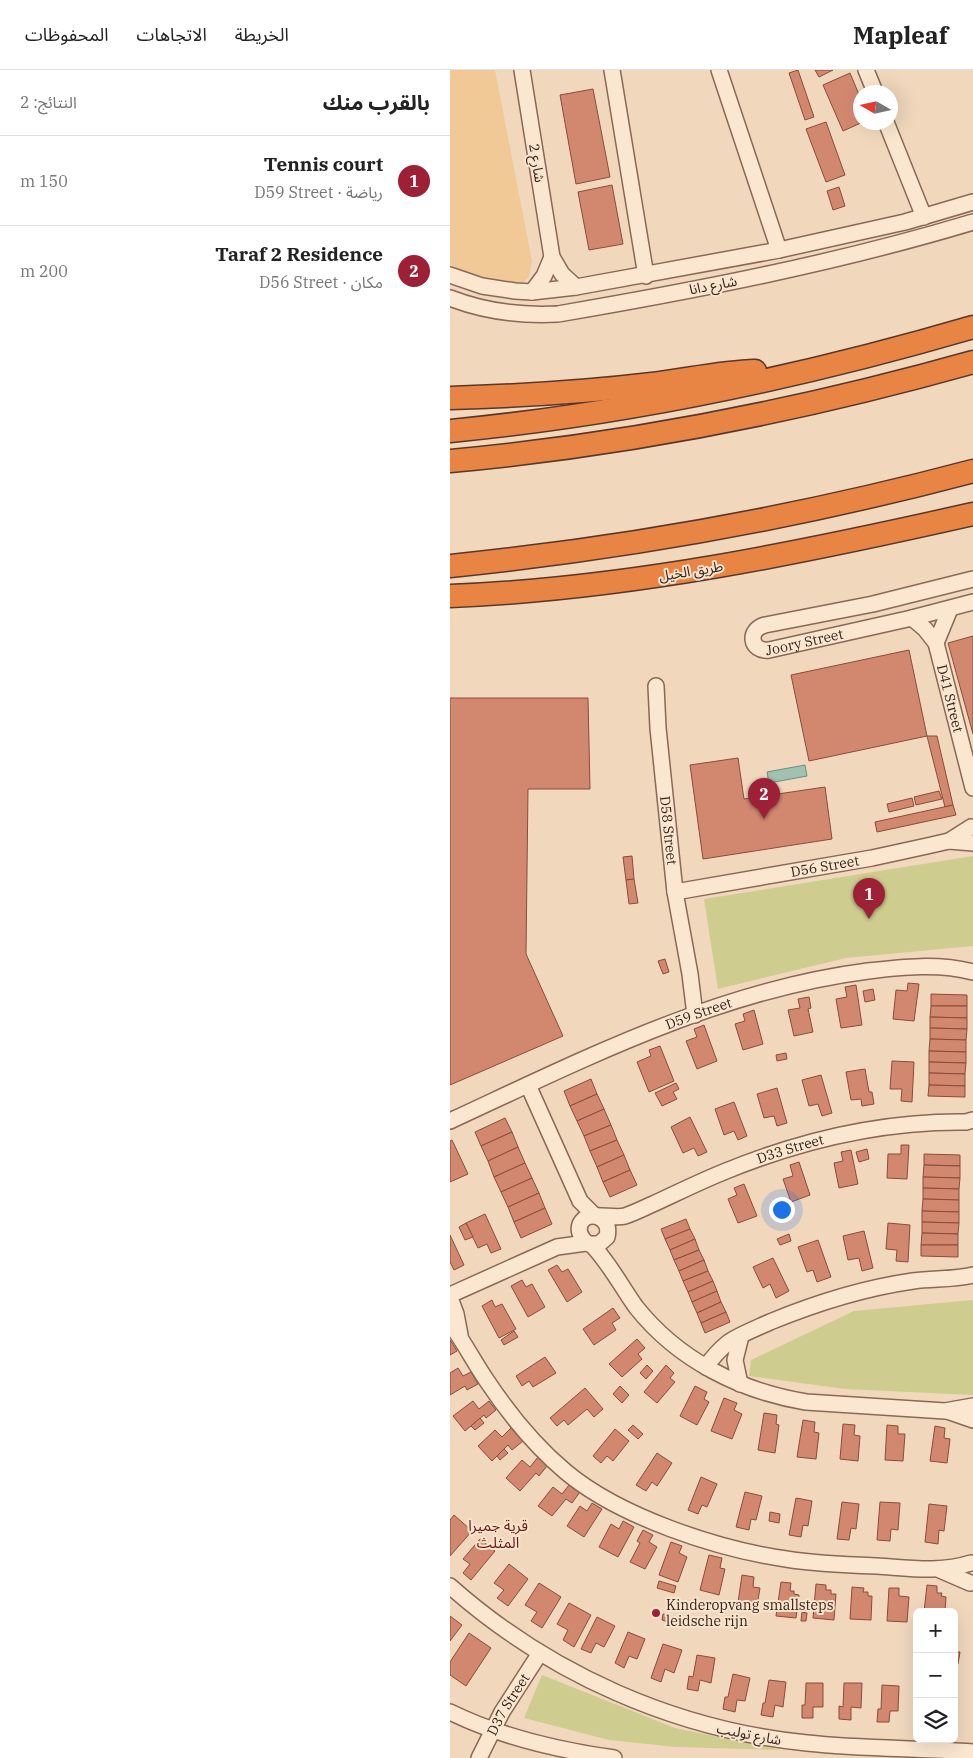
<!DOCTYPE html>
<html lang="ar">
<meta charset="utf-8">
<style>
:root{--surface:#fff;--page:#f6f6f6;--text:#222;--muted:#767676;--line:#e0e0e0;--accent:#9d2036}
body{margin:0;font-family:"IBM Plex Serif","Noto Sans Arabic",serif;background:var(--page);color:var(--text);direction:rtl}
.controls{position:absolute;right:15px;bottom:15px;display:grid;overflow:hidden;border-radius:8px;box-shadow:0 5px 20px #0002}
.controls button{width:45px;height:45px;display:grid;place-items:center;padding:0;border:0;border-bottom:1px solid var(--line);background:var(--surface);color:var(--text);font:25px sans-serif}
.compass{position:absolute;left:403px;top:15px;width:45px;height:45px;border-radius:50%;background:var(--surface);box-shadow:0 5px 20px #0002;rotate:279deg}
.you{position:absolute;left:331px;top:1139px;width:18px;height:18px;margin:-12px;border:4px solid #fff;border-radius:50%;background:#1a73e8;box-shadow:0 0 0 8px #1a73e833}
.badge{display:grid;place-items:center;width:32px;height:32px;border-radius:50%;background:var(--accent);color:#fff;font-size:16px;font-weight:700}
.pin{position:absolute;translate:-50% -41px;filter:drop-shadow(0 1px 2px #0008)}
.pin::after{content:'';position:absolute;top:26px;width:18px;height:15px;background:inherit;clip-path:polygon(0 0,100% 0,50% 100%)}
.list{margin:0;padding:0;list-style:none}
h2{display:flex;justify-content:space-between;align-items:center;height:65px;margin:0;padding:0 20px;font-size:21px}
h2 small{font-size:16px;font-weight:400;color:var(--muted)}
.list li{display:grid;grid-template-columns:32px 1fr auto;gap:15px;align-items:center;box-sizing:border-box;height:90px;padding:0 20px;border-top:1px solid var(--line)}
.list b{display:block;font-size:19px;white-space:nowrap}
.list p{margin:0;font-size:16px;white-space:nowrap;color:var(--muted)}
.list em{font-size:16px;font-style:normal;color:var(--muted)}
.icon{flex:none;width:28px;height:28px;fill:none;stroke:currentColor;stroke-width:2;stroke-linecap:round;stroke-linejoin:round}
.map{position:relative;flex:none;width:523px;height:1688px;overflow:hidden;direction:ltr}
header{display:flex;align-items:center;gap:30px;box-sizing:border-box;height:70px;padding:0 25px;background:var(--surface);border-bottom:1px solid var(--line)}
header strong{font-size:24px}
nav{display:flex;gap:28px;margin-inline-start:auto;font-size:18px}
main{display:flex}
aside{flex:1;background:var(--surface)}
.map>svg:first-child{display:block}
.green{fill:#cfcc90}
.sand{fill:#f0c997}
.water{fill:#a1c2b2;stroke:#68907f}
.building{fill:#d2886f;stroke:#8b4b39}
.lines{fill:none;stroke-linecap:round;stroke-linejoin:round}
.minor-casing{stroke:#8a6855;stroke-width:18}
.highway-casing{stroke:#57372a;stroke-width:25}
.minor{stroke:#fbe7d0;stroke-width:15}
.highway{stroke:#e88545;stroke-width:22}
.poi-dot{fill:#9d2036;stroke:#f8e4cd;stroke-width:2}
.labels{text-anchor:middle;dominant-baseline:central;stroke-width:4;stroke-linejoin:round;paint-order:stroke}
.street-label{font-size:14px;fill:#38241b;stroke:#f8e4cd}
.poi-label{font-size:14px;fill:#38241b;stroke:#f8e4cd;text-anchor:start}
.neighbourhood-label{font-size:15px;fill:#681a17;stroke:#f8e4cd}
</style>
<header>
<strong>Mapleaf</strong>
<nav><a>الخريطة</a><a>الاتجاهات</a><a>المحفوظات</a></nav>
</header>
<main>
<div class="map">
<svg width="523" height="1688" viewBox="0 0 523 1688">
<rect width="100%" height="100%" fill="#f1d8bd"/>
<g class="green">
<polygon points="523,786 523,876 396,888 268,919 254,829"/>
<polygon points="523,1230 523,1325 395,1319 299,1306 301,1290 404,1241"/>
<polygon points="92,1605 225,1658 331,1680 225,1677 159,1670 74,1648"/>
</g>
<path class="sand" d="M0 0H45L82 191 79 207 74 212C47 214 23 208 0 194Z"/>
<polygon class="water" points="355,695 357,706 319,713 317,702"/>
<g class="building">
<polygon points="348,0 364,47 355,50 339,3"/>
<polygon points="365,0 383,0 369,7"/>
<polygon points="400,3 410,27 410,52 413,52 393,61 373,15"/>
<polygon points="143,19 160,107 126,114 110,25"/>
<polygon points="376,52 395,105 376,112 356,59"/>
<polygon points="162,115 173,174 139,180 128,122"/>
<polygon points="389,117 395,136 383,140 377,121"/>
<polygon points="523,566 523,664 498,573"/>
<polygon points="459,580 477,666 359,691 341,605"/>
<polygon points="0,628 138,628 140,719 78,719 76,884 113,966 0,1015"/>
<polygon points="477,666 487,666 503,735 495,737"/>
<polygon points="288,688 294,729 375,717 382,769 253,789 240,695"/>
<polygon points="489,721 492,729 466,735 464,727"/>
<polygon points="462,728 464,736 439,742 437,734"/>
<polygon points="503,735 506,745 427,762 425,752"/>
<polygon points="182,786 184,809 176,810 173,787"/>
<polygon points="184,809 188,833 179,834 176,810"/>
<polygon points="215,889 219,902 213,904 208,891"/>
<polygon points="458,913 469,914 464,951 443,949 446,920 457,921"/>
<polygon points="406,915 412,955 391,958 386,929 397,927 395,917"/>
<polygon points="423,919 425,930 415,932 413,921"/>
<polygon points="481,924 517,925 517,936 481,936"/>
<polygon points="359,927 361,938 358,939 363,962 344,966 338,940 350,938 348,929"/>
<polygon points="481,936 517,936 517,948 480,947"/>
<polygon points="304,940 313,974 293,980 285,954 295,951 293,944"/>
<polygon points="480,947 517,948 517,959 480,958"/>
<polygon points="254,955 267,991 247,999 236,971 247,967 244,959"/>
<polygon points="480,958 517,959 516,970 480,969"/>
<polygon points="480,969 516,970 516,982 479,981"/>
<polygon points="210,976 224,1011 199,1022 187,992 201,986 199,980"/>
<polygon points="479,981 516,982 516,993 479,992"/>
<polygon points="336,983 337,989 327,991 326,985"/>
<polygon points="442,991 464,992 462,1032 451,1031 452,1019 440,1019"/>
<polygon points="479,992 516,993 515,1004 479,1003"/>
<polygon points="415,999 419,1022 422,1022 424,1034 412,1036 411,1029 401,1030 396,1002"/>
<polygon points="479,1003 515,1004 515,1016 479,1015"/>
<polygon points="371,1005 382,1043 372,1046 368,1034 359,1036 352,1010"/>
<polygon points="141,1009 147,1024 120,1036 114,1021"/>
<polygon points="226,1013 229,1019 223,1022 227,1029 212,1036 205,1023"/>
<polygon points="479,1015 515,1016 515,1027 478,1026"/>
<polygon points="327,1018 337,1053 327,1056 324,1046 314,1048 307,1024"/>
<polygon points="147,1024 154,1039 127,1051 120,1036"/>
<polygon points="284,1032 297,1066 288,1070 284,1061 274,1065 265,1039"/>
<polygon points="154,1039 161,1055 134,1066 127,1051"/>
<polygon points="240,1047 257,1082 248,1086 244,1078 233,1083 221,1057"/>
<polygon points="55,1048 62,1062 31,1076 25,1062"/>
<polygon points="161,1055 167,1070 140,1081 134,1066"/>
<polygon points="62,1062 68,1077 38,1091 31,1076"/>
<polygon points="2,1070 18,1104 0,1112 0,1071"/>
<polygon points="167,1070 174,1085 147,1097 140,1081"/>
<polygon points="451,1075 459,1075 457,1109 437,1108 438,1084 451,1084"/>
<polygon points="68,1077 75,1093 44,1107 38,1091"/>
<polygon points="417,1079 419,1089 409,1092 406,1082"/>
<polygon points="401,1080 408,1114 389,1118 384,1093 393,1091 391,1082"/>
<polygon points="474,1084 510,1085 510,1096 474,1095"/>
<polygon points="174,1085 180,1100 153,1112 147,1097"/>
<polygon points="349,1092 360,1125 341,1132 333,1109 343,1106 340,1095"/>
<polygon points="75,1093 82,1108 51,1122 44,1107"/>
<polygon points="474,1095 510,1096 510,1108 473,1107"/>
<polygon points="180,1100 187,1115 160,1127 153,1112"/>
<polygon points="473,1107 510,1108 509,1119 473,1118"/>
<polygon points="82,1108 89,1123 58,1137 51,1122"/>
<polygon points="294,1114 307,1146 288,1153 278,1129 287,1125 284,1118"/>
<polygon points="473,1118 509,1119 509,1130 473,1129"/>
<polygon points="89,1123 95,1138 64,1152 58,1137"/>
<polygon points="473,1129 509,1130 509,1142 472,1141"/>
<polygon points="95,1138 102,1154 71,1168 64,1152"/>
<polygon points="472,1141 509,1142 509,1153 472,1152"/>
<polygon points="35,1144 51,1179 41,1183 37,1174 28,1178 16,1153"/>
<polygon points="236,1149 240,1159 215,1169 211,1159"/>
<polygon points="472,1152 509,1153 508,1164 472,1163"/>
<polygon points="16,1153 23,1167 15,1170 9,1157"/>
<polygon points="438,1153 460,1155 458,1192 446,1191 447,1180 436,1179"/>
<polygon points="240,1159 245,1169 220,1180 215,1169"/>
<polygon points="414,1161 423,1198 412,1201 409,1188 398,1190 393,1166"/>
<polygon points="472,1163 508,1164 508,1175 471,1175"/>
<polygon points="339,1164 341,1171 330,1175 327,1169"/>
<polygon points="0,1165 14,1195 4,1200 0,1192"/>
<polygon points="245,1169 249,1180 224,1190 220,1180"/>
<polygon points="368,1170 381,1207 367,1212 363,1200 357,1202 348,1177"/>
<polygon points="471,1175 508,1175 508,1187 471,1186"/>
<polygon points="249,1180 254,1190 229,1201 224,1190"/>
<polygon points="323,1188 339,1221 326,1228 320,1214 313,1218 303,1197"/>
<polygon points="254,1190 258,1201 233,1211 229,1201"/>
<polygon points="107,1195 112,1202 118,1199 132,1222 117,1232 98,1200"/>
<polygon points="258,1201 263,1211 238,1222 233,1211"/>
<polygon points="72,1210 76,1217 82,1214 95,1237 78,1247 61,1216"/>
<polygon points="263,1211 267,1221 242,1232 238,1222"/>
<polygon points="267,1221 271,1232 247,1243 242,1232"/>
<polygon points="42,1230 45,1237 52,1234 66,1259 49,1268 32,1236"/>
<polygon points="271,1232 276,1242 251,1253 247,1243"/>
<polygon points="163,1238 170,1248 162,1253 166,1260 144,1275 133,1259"/>
<polygon points="276,1242 280,1252 255,1263 251,1253"/>
<polygon points="64,1261 68,1267 54,1275 51,1270"/>
<polygon points="187,1269 195,1278 188,1284 192,1289 172,1307 159,1294"/>
<polygon points="0,1270 7,1281 0,1285"/>
<polygon points="95,1287 106,1303 83,1317 79,1311 72,1316 66,1306"/>
<polygon points="197,1295 203,1301 196,1309 190,1303"/>
<polygon points="216,1295 224,1303 220,1308 225,1312 207,1333 194,1322"/>
<polygon points="8,1298 13,1306 21,1302 28,1314 17,1320 15,1316 0,1325 0,1303"/>
<polygon points="170,1316 179,1325 172,1333 163,1324"/>
<polygon points="245,1316 257,1322 254,1329 259,1332 247,1355 230,1346"/>
<polygon points="135,1318 153,1339 144,1347 137,1339 118,1355 114,1350 107,1356 100,1348"/>
<polygon points="274,1328 287,1333 284,1340 292,1344 282,1369 261,1361"/>
<polygon points="23,1331 29,1339 39,1331 46,1340 36,1348 34,1345 15,1361 3,1346"/>
<polygon points="314,1343 327,1345 326,1354 329,1355 325,1383 308,1380"/>
<polygon points="30,1348 34,1353 25,1360 21,1356"/>
<polygon points="353,1350 365,1352 364,1362 369,1363 366,1389 347,1387"/>
<polygon points="393,1354 405,1355 404,1365 410,1366 408,1391 390,1389"/>
<polygon points="183,1355 193,1364 188,1369 178,1360"/>
<polygon points="437,1355 448,1356 448,1364 455,1364 453,1391 435,1390"/>
<polygon points="485,1356 495,1358 494,1368 500,1369 497,1393 480,1391"/>
<polygon points="61,1358 73,1371 62,1380 58,1375 42,1391 28,1376 45,1360 52,1367"/>
<polygon points="165,1359 179,1371 163,1391 157,1386 151,1393 143,1386"/>
<polygon points="54,1379 58,1383 50,1390 47,1386"/>
<polygon points="207,1383 222,1393 207,1416 202,1412 196,1421 186,1415"/>
<polygon points="88,1387 97,1396 89,1406 86,1403 70,1421 56,1408 72,1390 80,1397"/>
<polygon points="251,1407 267,1414 257,1437 252,1435 248,1444 238,1440"/>
<polygon points="119,1415 130,1422 122,1433 116,1429 102,1446 88,1436 103,1417 112,1424"/>
<polygon points="295,1422 312,1426 306,1450 301,1449 299,1460 286,1457"/>
<polygon points="346,1428 362,1431 358,1456 353,1455 351,1467 339,1465"/>
<polygon points="392,1432 409,1434 406,1459 401,1458 399,1470 387,1469"/>
<polygon points="430,1432 450,1433 448,1460 441,1459 440,1471 427,1470"/>
<polygon points="142,1433 152,1439 134,1467 117,1456 130,1436 137,1441"/>
<polygon points="479,1434 497,1436 494,1461 489,1460 488,1474 475,1472"/>
<polygon points="320,1442 330,1444 329,1453 319,1451"/>
<polygon points="4,1445 22,1461 0,1486 0,1450"/>
<polygon points="173,1451 184,1457 168,1487 149,1477 161,1454 169,1459"/>
<polygon points="193,1460 203,1465 199,1472 207,1477 195,1499 180,1492 190,1473 187,1471"/>
<polygon points="30,1469 45,1481 21,1510 13,1503 20,1494 13,1489"/>
<polygon points="221,1472 232,1476 229,1483 237,1487 228,1512 209,1505"/>
<polygon points="259,1485 272,1488 270,1498 275,1499 269,1525 250,1520"/>
<polygon points="59,1494 78,1509 58,1536 47,1528 54,1520 44,1513"/>
<polygon points="292,1505 304,1507 303,1517 310,1518 306,1542 287,1539"/>
<polygon points="209,1511 226,1516 224,1523 207,1518"/>
<polygon points="331,1512 341,1513 340,1521 344,1521 344,1524 349,1525 346,1548 326,1546"/>
<polygon points="89,1513 111,1527 92,1558 81,1551 87,1542 75,1535"/>
<polygon points="366,1514 376,1515 376,1520 381,1520 381,1524 386,1524 384,1550 363,1548"/>
<polygon points="477,1515 487,1516 487,1523 492,1523 491,1526 496,1527 495,1542 474,1542"/>
<polygon points="402,1517 414,1518 413,1522 418,1522 418,1526 422,1526 421,1550 400,1549"/>
<polygon points="439,1518 449,1518 449,1526 459,1527 457,1552 437,1551"/>
<polygon points="119,1533 141,1545 124,1577 113,1570 118,1560 107,1554"/>
<polygon points="352,1542 357,1543 356,1551 351,1551"/>
<polygon points="213,1544 219,1545 218,1552 212,1550"/>
<polygon points="0,1546 12,1555 0,1571"/>
<polygon points="147,1547 165,1556 154,1577 146,1573 141,1583 131,1579"/>
<polygon points="178,1562 195,1569 187,1589 179,1586 174,1598 165,1593"/>
<polygon points="19,1563 41,1578 16,1616 0,1605 0,1592"/>
<polygon points="213,1574 232,1580 224,1603 215,1599 211,1612 201,1608"/>
<polygon points="504,1582 510,1582 508,1594 504,1594"/>
<polygon points="247,1585 265,1588 261,1613 250,1610 248,1621 237,1619 239,1606 243,1607"/>
<polygon points="283,1604 300,1608 295,1631 287,1630 285,1642 273,1639 275,1627 278,1627"/>
<polygon points="319,1610 336,1612 333,1637 325,1635 323,1647 311,1645 313,1633 315,1633"/>
<polygon points="356,1613 373,1613 373,1637 363,1637 363,1648 352,1648 352,1635 355,1635"/>
<polygon points="394,1613 412,1613 411,1638 401,1637 401,1650 389,1649 389,1636 393,1637"/>
<polygon points="432,1615 449,1616 448,1641 440,1641 439,1652 427,1652 428,1639 431,1639"/>
</g>
<g class="lines">
<defs>
<g id="minor">
<polyline points="72,0 102,187 112,204 126,217"/>
<polyline points="162,0 196,206"/>
<polyline points="269,0 329,180"/>
<polyline points="416,0 425,22"/>
<polyline points="436,52 474,147"/>
<polyline points="0,205 32,216 65,221 82,222 126,217 329,180 455,152 523,132"/>
<polyline points="82,222 94,206 102,187"/>
<path d="M0 228C36 242 70 246 108 244 248 220 387 193 523 152"/>
<path id="s1" d="M523 509 423 534 315 555C297 560 300 582 319 580L462 548 523 532"/>
<path id="s2" d="M462 548 475 559 486 573 523 718"/>
<polyline points="486,573 500,539"/>
<path id="s3" d="M206 616 208 658 225 822 240 904 245 945"/>
<polyline points="499,771 523,773"/>
<path id="s4" d="M225 822 422 788 477 776 499 771 521 757"/>
<polyline points="78,1015 130,1131 145,1146"/>
<path id="s5" d="M0 1051C134 989 269 920 418 901 452 897 489 893 523 902"/>
<path id="s6" d="M148 1147C157 1151 159 1158 157 1167L149 1174H139C130 1169 125 1157 134 1149 142 1142 164 1149 175 1146 184 1143 194 1138 203 1134 227 1123 251 1111 276 1101 352 1070 433 1051 516 1052L523 1050"/>
<path d="M142 1175C160 1194 171 1216 186 1237 228 1290 290 1321 356 1332L495 1341 523 1336"/>
<polyline points="0,1225 107,1177 136,1173"/>
<polyline points="0,1228 6,1244 10,1265"/>
<path d="M0 1253C14 1272 24 1292 37 1311 59 1344 85 1376 116 1402 170 1447 267 1479 336 1489 366 1494 397 1495 427 1496 459 1498 490 1503 521 1493"/>
<path d="M256 1297C262 1288 270 1279 279 1272 291 1264 307 1258 320 1252 366 1233 414 1218 463 1211 483 1208 503 1210 523 1205"/>
<polyline points="290,1314 285,1290 291,1266"/>
<polyline points="497,1341 523,1350"/>
<polyline points="490,1500 520,1513"/>
<path d="M0 1516C99 1604 226 1660 357 1673 412 1679 468 1678 523 1682"/>
<path d="M0 1642C51 1667 107 1680 164 1688"/>
<path id="s7" d="M29 1688 52 1642 90 1583"/>
</g>
<g id="highway">
<path d="M0 328C68 326 135 322 202 314 236 310 270 302 305 301"/>
<path d="M0 361C177 344 352 307 523 257"/>
<path d="M0 391C177 375 352 340 523 292"/>
<path d="M0 496C178 478 350 447 523 401"/>
<path d="M0 526C177 519 350 483 523 444"/>
</g>
</defs>
<use href="#minor" class="minor-casing"/>
<use href="#highway" class="highway-casing"/>
<use href="#minor" class="minor"/>
<use href="#highway" class="highway"/>
</g>
<circle class="poi-dot" cx="206" cy="1543" r="5"/>
<g class="labels">
<g class="street-label">
<text transform="translate(87 93) rotate(81)">شارع 2</text>
<text transform="translate(263 215) rotate(-11)">شارع دانا</text>
<text transform="translate(241 501) rotate(-9)">طريق الخيل</text>
<text stroke="none"><textPath href="#s1" startOffset="291">Joory Street</textPath></text>
<text stroke="none"><textPath href="#s2" startOffset="92">D41 Street</textPath></text>
<text stroke="none"><textPath href="#s3" startOffset="145">D58 Street</textPath></text>
<text stroke="none"><textPath href="#s4" startOffset="152">D56 Street</textPath></text>
<text stroke="none"><textPath href="#s5" startOffset="271">D59 Street</textPath></text>
<text stroke="none"><textPath href="#s6" startOffset="295">D33 Street</textPath></text>
<text stroke="none"><textPath href="#s7" startOffset="61">D37 Street</textPath></text>
<text transform="translate(299 1664) rotate(11)">شارع توليب</text>
</g>
<g class="poi-label">
<text x="216" y="1535">Kinderopvang smallsteps<tspan x="216" dy="16">leidsche rijn</tspan></text>
</g>
<g class="neighbourhood-label">
<text x="48" y="1455">قرية جميرا<tspan x="48" dy="17">المثلث</tspan></text>
</g>
</g>
</svg>
<div class="controls">
<button>+</button>
<button>−</button>
<button><svg class="icon" aria-label="layers" viewBox="0 0 24 24"><path d="M12 4l9 5-9 5-9-5zM3 14l9 5 9-5"/></svg></button>
</div>
<svg class="compass" viewBox="-18 -18 36 36"><path d="M0-13l5 13h-10z" fill="#e53935"/><path d="M0 13l5-13h-10z" fill="#767676"/></svg>
<div class="you"></div>
<div class="pin badge" style="left:419px;top:849px">1</div>
<div class="pin badge" style="left:314px;top:749px">2</div>
</div>
<aside>
<h2>بالقرب منك<small>النتائج: 2</small></h2>
<ul class="list">
<li><span class="badge">1</span><div><b>Tennis court</b><p>رياضة · D59 Street</p></div><em>150 m</em></li>
<li><span class="badge">2</span><div><b>Taraf 2 Residence</b><p>مكان · D56 Street</p></div><em>200 m</em></li>
</ul>
</aside>
</main>
